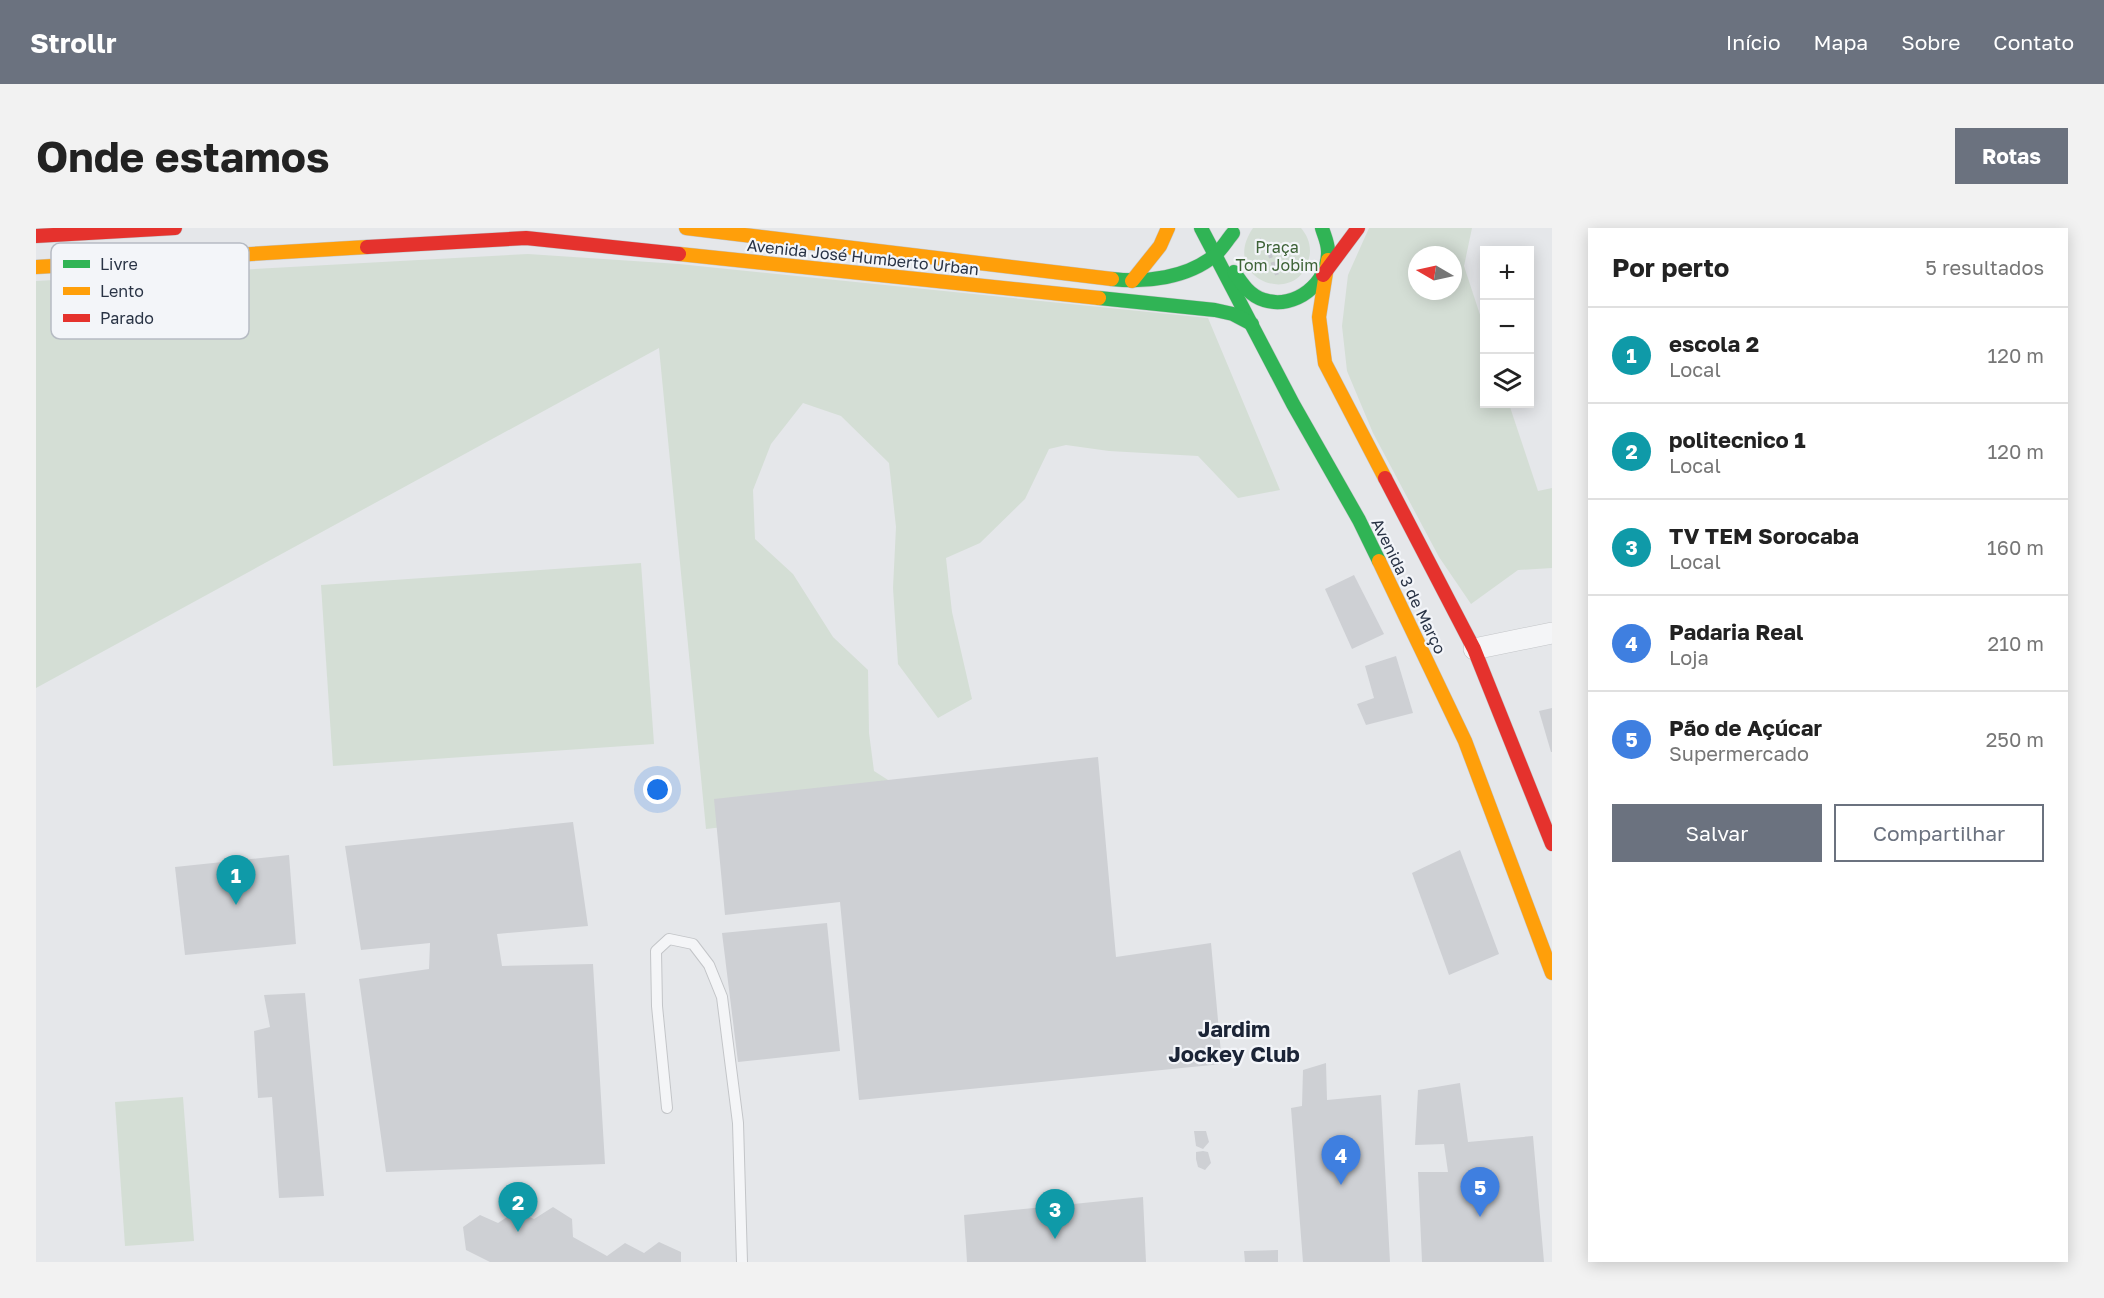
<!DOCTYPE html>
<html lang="pt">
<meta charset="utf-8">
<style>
:root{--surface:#fff;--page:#f2f2f2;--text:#222;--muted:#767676;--line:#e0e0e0;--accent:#6b727f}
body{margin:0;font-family:"Golos Text",sans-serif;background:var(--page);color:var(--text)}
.controls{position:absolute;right:18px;top:18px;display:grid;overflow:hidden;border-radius:0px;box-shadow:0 3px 15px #0003}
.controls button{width:54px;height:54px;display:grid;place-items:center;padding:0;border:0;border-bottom:2px solid var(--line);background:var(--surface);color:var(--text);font:30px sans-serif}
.compass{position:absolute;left:1372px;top:18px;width:54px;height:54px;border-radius:50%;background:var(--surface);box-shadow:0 3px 15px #0003;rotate:279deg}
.you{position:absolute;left:622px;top:562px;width:21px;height:21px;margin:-15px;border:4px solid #fff;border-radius:50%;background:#1a73e8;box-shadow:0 0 0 9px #1a73e833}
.badge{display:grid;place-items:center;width:39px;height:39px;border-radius:50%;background:var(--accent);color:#fff;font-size:20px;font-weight:700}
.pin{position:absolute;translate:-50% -50px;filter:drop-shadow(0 2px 3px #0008)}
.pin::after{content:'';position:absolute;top:32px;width:21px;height:18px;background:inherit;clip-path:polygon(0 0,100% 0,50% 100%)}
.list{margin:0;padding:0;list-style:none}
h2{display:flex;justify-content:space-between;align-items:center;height:78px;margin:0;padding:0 24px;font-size:26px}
h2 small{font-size:20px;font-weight:400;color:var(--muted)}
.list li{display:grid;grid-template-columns:39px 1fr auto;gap:18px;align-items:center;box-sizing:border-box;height:96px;padding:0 24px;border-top:2px solid var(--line)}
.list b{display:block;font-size:22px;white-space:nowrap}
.list p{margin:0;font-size:20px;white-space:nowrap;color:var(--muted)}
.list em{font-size:20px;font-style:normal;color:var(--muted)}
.actions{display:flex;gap:12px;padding:18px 24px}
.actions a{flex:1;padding:14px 0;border:2px solid var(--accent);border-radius:0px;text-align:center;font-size:21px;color:var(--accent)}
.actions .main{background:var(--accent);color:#fff}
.icon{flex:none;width:33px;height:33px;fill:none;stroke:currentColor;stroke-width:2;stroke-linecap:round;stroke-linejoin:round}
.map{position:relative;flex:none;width:1516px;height:1034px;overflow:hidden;border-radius:0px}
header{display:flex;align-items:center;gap:36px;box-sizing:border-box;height:84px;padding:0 30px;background:var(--accent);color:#fff}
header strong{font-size:28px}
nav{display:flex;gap:33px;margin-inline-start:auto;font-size:21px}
.intro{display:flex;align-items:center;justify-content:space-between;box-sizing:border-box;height:144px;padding:0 36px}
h1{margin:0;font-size:42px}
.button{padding:15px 27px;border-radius:0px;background:var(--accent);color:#fff;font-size:21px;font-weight:700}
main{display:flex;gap:36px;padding:0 36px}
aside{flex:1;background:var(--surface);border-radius:0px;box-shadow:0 3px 15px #0003}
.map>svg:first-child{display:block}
.green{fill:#d4ded5;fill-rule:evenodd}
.building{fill:#ced0d4}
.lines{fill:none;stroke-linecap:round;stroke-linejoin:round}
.lane-casing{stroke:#c3c5c8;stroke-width:12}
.street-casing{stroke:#c3c5c8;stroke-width:22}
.fast-casing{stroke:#c3c5c8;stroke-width:15}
.slow-casing{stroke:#c3c5c8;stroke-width:15}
.jam-casing{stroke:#c3c5c8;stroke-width:15}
.path{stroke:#c6c8cd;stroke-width:4;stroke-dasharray:4.5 4.5;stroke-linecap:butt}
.lane{stroke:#f4f5f7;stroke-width:10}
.street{stroke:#f4f5f7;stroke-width:21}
.fast{stroke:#30b455;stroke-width:14}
.slow{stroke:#ff9f0a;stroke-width:14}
.jam{stroke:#e5322d;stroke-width:14}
.labels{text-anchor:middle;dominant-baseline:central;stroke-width:4.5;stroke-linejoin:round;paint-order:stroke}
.park-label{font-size:16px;fill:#3d6236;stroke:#f3f5f9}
.street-label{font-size:16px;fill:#293345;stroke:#f3f5f9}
.district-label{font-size:22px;font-weight:bold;fill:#1b2436;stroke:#f3f5f9}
.key{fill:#f3f5f9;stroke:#b6bbc3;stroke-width:1.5}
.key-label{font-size:16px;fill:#293345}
</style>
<header>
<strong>Strollr</strong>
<nav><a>Início</a><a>Mapa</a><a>Sobre</a><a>Contato</a></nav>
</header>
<div class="intro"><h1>Onde estamos</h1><a class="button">Rotas</a></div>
<main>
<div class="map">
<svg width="1516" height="1034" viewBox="0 0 1516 1034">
<rect width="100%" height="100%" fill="#e5e7ea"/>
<g class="green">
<path d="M1217 0H1265C1272 8 1276 19 1273 30 1262 81 1182 51 1217 0Z"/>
<path d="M1333 0H1436L1428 38 1448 99V176H1473L1502 263 1516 260V340L1482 342 1435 376 1403 329 1337 205 1311 143 1306 98 1312 47ZM1381 27H1417V63H1381Z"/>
<polygon points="492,26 643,36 1172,90 1244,262 1202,270 1162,228 1073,223 1030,217 1013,221 989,271 944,315 910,330 916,384 936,471 902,490 862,436 857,360 860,299 853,235 805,188 767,175 735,216 717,262 719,311 757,346 797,409 832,442 833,505 838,543 863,559 856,579 670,601 623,120 0,460 0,53"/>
<polygon points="605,335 618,516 297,538 285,357"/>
<polygon points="147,869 158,1013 89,1018 79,874"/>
</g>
<g class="building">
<polygon points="1318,347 1348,406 1316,421 1289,361"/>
<polygon points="1360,428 1377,485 1330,497 1321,476 1338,470 1329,438"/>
<polygon points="1516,480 1516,524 1515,524 1503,483"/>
<polygon points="1062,529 1080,729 1175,715 1186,836 823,872 804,674 689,687 678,571"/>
<polygon points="537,594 552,698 461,706 466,738 557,736 569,936 350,944 323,751 393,741 394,715 325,722 309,618"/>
<polygon points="1424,622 1463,726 1413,747 1376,645"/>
<polygon points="253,627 260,716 149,727 139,639"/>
<polygon points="791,695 804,823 702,834 686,705"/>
<polygon points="269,765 288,968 243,970 236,869 222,870 218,803 234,799 228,767"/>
<polygon points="1290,835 1291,872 1345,867 1354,1034 1267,1034 1255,880 1266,878 1267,842"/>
<polygon points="1424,855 1432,914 1497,908 1508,1034 1386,1034 1382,944 1412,944 1408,916 1379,917 1382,862"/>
<polygon points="1158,903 1170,903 1173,914 1167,921 1160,918"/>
<polygon points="1167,923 1172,924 1175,935 1169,942 1162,939 1160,931 1160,924"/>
<polygon points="1107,969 1110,1034 931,1034 928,987"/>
<polygon points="517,979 536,991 537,1009 571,1028 589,1015 608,1025 623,1014 645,1024 645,1034 454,1034 430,1022 427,999 444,987 462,995 480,983 498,991"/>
<polygon points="1242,1022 1242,1034 1209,1034 1208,1023"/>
</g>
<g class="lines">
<defs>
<polyline id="lane" points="631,880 621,778 620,723 633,711 657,716 673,737 686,769 702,895 706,1034"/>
<polyline id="street" points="1438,421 1516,405"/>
<g id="fast">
<polyline points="1165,0 1257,176 1323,292 1343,333"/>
<path d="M1198 44C1206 56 1214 68 1228 72 1259 82 1293 55 1292 23 1292 15 1288 7 1286 0"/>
<path d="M1076 51C1109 55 1152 50 1179 27 1186 21 1191 12 1197 5"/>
<polyline points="1063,70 1179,82 1197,86 1216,96"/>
</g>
<g id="slow">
<polyline points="650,0 1076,51"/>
<polyline points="643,26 1063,70"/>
<polyline points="1292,32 1283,89 1289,135 1349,250"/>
<polyline points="0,39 331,19"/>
<polyline points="1096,53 1124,18 1132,0"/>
<polyline points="1343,333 1429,513 1516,745"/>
</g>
<g id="jam">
<polyline points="0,8 139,0"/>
<polyline points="331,19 490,10 643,26"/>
<polyline points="1287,47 1322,0"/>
<polyline points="1349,250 1438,421 1516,616"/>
</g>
</defs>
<use href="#lane" class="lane-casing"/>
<use href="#street" class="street-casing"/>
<use href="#fast" class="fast-casing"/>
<use href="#slow" class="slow-casing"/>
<use href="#jam" class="jam-casing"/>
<polyline class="path" points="1223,11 1234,27 1241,47"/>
<use href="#lane" class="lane"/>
<use href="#street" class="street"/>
<use href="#fast" class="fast"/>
<use href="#slow" class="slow"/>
<use href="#jam" class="jam"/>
</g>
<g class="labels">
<g class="park-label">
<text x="1241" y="19">Praça<tspan x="1241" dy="18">Tom Jobim</tspan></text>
</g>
<g class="street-label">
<text transform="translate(827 29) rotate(6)">Avenida José Humberto Urban</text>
<text transform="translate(1373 358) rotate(64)">Avenida 3 de Março</text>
</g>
<g class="district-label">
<text x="1198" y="800">Jardim<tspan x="1198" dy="25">Jockey Club</tspan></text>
</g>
</g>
<rect x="15" y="15" width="198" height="96" rx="9" class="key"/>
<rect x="27" y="32" width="27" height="8" fill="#30b455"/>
<rect x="27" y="59" width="27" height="8" fill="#ff9f0a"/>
<rect x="27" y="86" width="27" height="8" fill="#e5322d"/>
<g class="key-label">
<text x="64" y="42">Livre</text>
<text x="64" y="69">Lento</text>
<text x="64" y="96">Parado</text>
</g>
</svg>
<div class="controls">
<button>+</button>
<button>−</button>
<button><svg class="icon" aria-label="layers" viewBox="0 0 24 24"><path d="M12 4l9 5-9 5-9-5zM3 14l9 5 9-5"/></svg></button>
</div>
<svg class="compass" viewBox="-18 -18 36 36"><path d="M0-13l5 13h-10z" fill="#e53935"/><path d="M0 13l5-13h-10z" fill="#767676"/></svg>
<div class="you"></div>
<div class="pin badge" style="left:200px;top:677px;background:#0f9aa8">1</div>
<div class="pin badge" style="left:482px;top:1004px;background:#0f9aa8">2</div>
<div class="pin badge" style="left:1019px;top:1011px;background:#0f9aa8">3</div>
<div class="pin badge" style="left:1305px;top:957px;background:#3f7fe0">4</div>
<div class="pin badge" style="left:1444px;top:989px;background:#3f7fe0">5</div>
</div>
<aside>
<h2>Por perto<small>5 resultados</small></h2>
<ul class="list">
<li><span class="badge" style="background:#0f9aa8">1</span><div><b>escola 2</b><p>Local</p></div><em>120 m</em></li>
<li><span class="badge" style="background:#0f9aa8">2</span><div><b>politecnico 1</b><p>Local</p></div><em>120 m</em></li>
<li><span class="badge" style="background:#0f9aa8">3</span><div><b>TV TEM Sorocaba</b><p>Local</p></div><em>160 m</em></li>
<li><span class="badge" style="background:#3f7fe0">4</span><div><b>Padaria Real</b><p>Loja</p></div><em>210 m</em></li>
<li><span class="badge" style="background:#3f7fe0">5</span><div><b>Pão de Açúcar</b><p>Supermercado</p></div><em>250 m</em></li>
</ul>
<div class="actions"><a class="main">Salvar</a><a>Compartilhar</a></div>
</aside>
</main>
